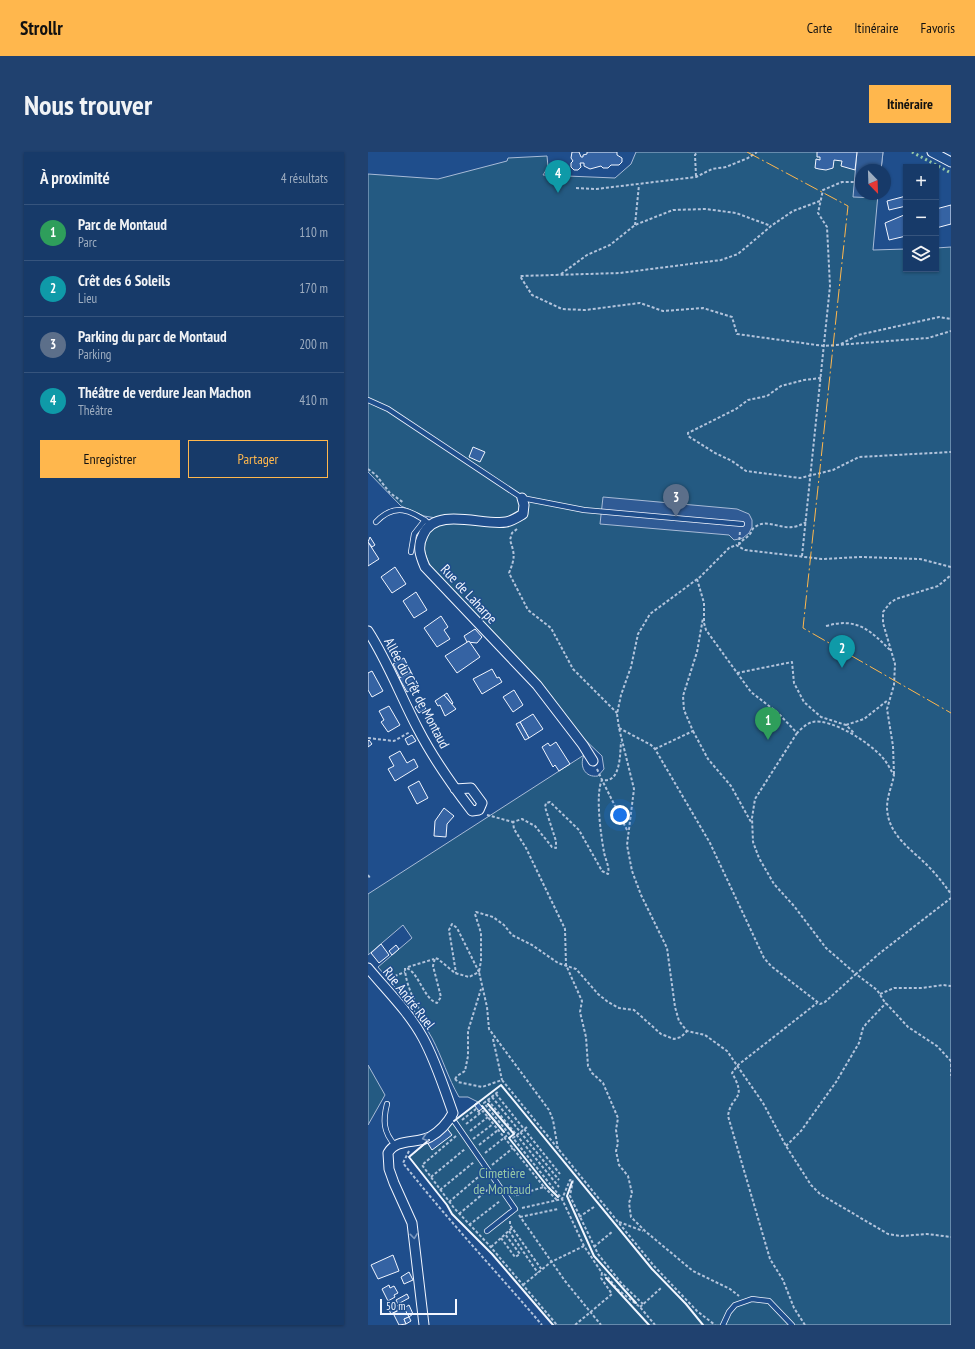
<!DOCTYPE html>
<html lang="fr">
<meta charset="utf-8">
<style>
:root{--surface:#173a69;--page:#20416f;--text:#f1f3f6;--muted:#9eadc0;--line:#36547d;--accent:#ffb74d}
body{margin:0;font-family:"PT Sans Narrow",sans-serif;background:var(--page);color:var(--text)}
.controls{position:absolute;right:12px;top:12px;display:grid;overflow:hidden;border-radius:0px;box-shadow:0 1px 3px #0004}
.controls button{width:36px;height:36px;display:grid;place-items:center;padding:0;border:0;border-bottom:1px solid var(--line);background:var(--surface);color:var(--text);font:20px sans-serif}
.compass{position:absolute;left:487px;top:12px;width:36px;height:36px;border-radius:50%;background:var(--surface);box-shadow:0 1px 3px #0004;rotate:157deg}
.scale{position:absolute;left:12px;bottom:10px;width:77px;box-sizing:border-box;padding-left:4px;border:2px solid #f2f6ff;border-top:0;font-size:11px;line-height:14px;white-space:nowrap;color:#f2f6ff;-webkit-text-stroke:3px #1f4e8c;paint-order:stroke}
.you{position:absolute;left:252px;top:663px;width:14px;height:14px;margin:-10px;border:3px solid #fff;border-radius:50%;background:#1a73e8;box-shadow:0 0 0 6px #1a73e833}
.badge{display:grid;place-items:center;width:26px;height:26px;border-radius:50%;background:var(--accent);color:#fff;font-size:13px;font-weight:700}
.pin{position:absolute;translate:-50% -33px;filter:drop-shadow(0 1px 2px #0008)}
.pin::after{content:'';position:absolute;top:21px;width:14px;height:12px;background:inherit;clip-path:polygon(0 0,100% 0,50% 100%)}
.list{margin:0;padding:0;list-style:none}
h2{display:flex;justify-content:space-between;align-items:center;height:52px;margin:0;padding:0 16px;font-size:17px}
h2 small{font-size:13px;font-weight:400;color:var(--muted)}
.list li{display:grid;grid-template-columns:26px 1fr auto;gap:12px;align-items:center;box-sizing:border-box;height:56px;padding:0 16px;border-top:1px solid var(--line)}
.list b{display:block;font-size:15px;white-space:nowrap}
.list p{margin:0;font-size:13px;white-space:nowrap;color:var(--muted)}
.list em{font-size:13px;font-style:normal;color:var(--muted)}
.actions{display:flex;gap:8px;padding:12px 16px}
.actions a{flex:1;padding:9px 0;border:1px solid var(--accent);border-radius:0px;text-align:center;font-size:14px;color:var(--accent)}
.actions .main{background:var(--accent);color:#111}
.icon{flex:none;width:22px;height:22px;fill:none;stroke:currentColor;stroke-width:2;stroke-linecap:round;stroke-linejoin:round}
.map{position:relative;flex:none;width:583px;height:1173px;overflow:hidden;border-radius:0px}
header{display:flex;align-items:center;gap:24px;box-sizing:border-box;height:56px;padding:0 20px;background:var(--accent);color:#111}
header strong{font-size:19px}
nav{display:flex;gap:22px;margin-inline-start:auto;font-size:14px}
.intro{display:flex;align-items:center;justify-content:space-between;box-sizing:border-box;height:96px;padding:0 24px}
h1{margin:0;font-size:28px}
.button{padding:10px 18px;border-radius:0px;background:var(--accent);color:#111;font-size:14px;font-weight:700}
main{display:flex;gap:24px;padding:0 24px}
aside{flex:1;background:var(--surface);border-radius:0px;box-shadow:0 1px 3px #0004}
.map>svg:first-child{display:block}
.green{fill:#245a82;stroke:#a8bbd7}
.parking{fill:#305b95;stroke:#a8bbd7}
.building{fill:#3563a3;stroke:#f2f6ff}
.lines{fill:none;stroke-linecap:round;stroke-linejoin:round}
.service-casing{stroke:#f2f6ff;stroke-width:6}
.minor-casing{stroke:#f2f6ff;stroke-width:11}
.path{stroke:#b3c4dc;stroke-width:2;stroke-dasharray:3 2;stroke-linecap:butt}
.service{stroke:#1f4e8c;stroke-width:4.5}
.minor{stroke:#1f4e8c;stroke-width:9}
.hedge{stroke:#97c8a6;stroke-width:3;stroke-dasharray:2 3;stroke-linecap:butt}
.wall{stroke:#f2f6ff;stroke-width:2}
.power{stroke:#ffb74d;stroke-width:1;stroke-dasharray:14 3 2 3;stroke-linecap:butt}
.oneway{stroke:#7e9ac0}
.labels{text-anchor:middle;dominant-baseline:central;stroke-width:3;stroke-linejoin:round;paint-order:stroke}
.street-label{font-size:14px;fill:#f2f6ff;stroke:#1f4e8c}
.park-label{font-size:14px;fill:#97c8a6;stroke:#1f4e8c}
</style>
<header>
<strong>Strollr</strong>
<nav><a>Carte</a><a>Itinéraire</a><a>Favoris</a></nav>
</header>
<div class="intro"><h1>Nous trouver</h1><a class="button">Itinéraire</a></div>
<main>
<aside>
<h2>À proximité<small>4 résultats</small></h2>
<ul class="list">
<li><span class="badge" style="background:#2e9e5b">1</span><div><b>Parc de Montaud</b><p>Parc</p></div><em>110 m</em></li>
<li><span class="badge" style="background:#0f9aa8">2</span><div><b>Crêt des 6 Soleils</b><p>Lieu</p></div><em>170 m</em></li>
<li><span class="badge" style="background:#5c6f8a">3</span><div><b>Parking du parc de Montaud</b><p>Parking</p></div><em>200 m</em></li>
<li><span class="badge" style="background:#0f9aa8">4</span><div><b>Théâtre de verdure Jean Machon</b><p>Théâtre</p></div><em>410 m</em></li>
</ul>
<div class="actions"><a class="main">Enregistrer</a><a>Partager</a></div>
</aside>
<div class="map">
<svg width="583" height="1173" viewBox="0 0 583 1173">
<rect width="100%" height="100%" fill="#1f4e8c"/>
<g class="green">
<path d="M268 0H515L513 18H493V42H510L505 98 538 97V117H568V96L583 95V1173H185L124 1102 84 1062 79 1053 41 1005 110 950 100 945H91C80 926 74 905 64 886 50 860 29 838 10 815L44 786 35 773 0 803V742L216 603C211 614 217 626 230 624L236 617 234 604 213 584 175 533 65 418C50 394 57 389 68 366L56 364 33 354 0 320V22L70 27 139 9 140 6 179 4 180 15 175 23 247 26 263 12Z"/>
<polygon points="0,913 17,943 0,973"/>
</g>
<g class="parking">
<polygon points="489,0 515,0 513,18 493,18 493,42 510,42 510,46 485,45"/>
<polygon points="235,345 369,357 381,362 384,368 384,375 381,381 375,386 366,388 361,383 232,372"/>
</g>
<g class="building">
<polygon points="204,0 211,0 213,5 215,5 215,3 219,2 219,0 249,0 249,3 254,6 254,10 251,13 243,13 240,16 235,16 233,14 222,17 216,14 216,11 212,11 213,15 210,18 206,18 203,15 203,11 205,9 203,6"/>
<polygon points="449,0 489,0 487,18 473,14 474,9 466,8 465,16 458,18 451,17 447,16 448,7 452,8 452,5 449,5"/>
<polygon points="538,44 538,54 521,58 519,49"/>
<polygon points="583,53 583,72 568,76 568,57"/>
<polygon points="536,63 538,63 538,84 521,88 517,71"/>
<polygon points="105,295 117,300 112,310 101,305"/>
<polygon points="2,385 7,393 4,395 0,390"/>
<polygon points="0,390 11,407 0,414"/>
<polygon points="27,415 38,432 24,441 13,425"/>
<polygon points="48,440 59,458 46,466 35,449"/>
<polygon points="73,464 80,475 76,478 82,487 69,495 56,476"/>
<polygon points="107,477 114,485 109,491 99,490 96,484"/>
<polygon points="101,489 112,505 89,521 77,504"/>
<polygon points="36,506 43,520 32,526 25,512"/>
<polygon points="124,517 129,526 131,525 134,530 114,542 105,527"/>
<polygon points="4,519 15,539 4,545 0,538 0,521"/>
<polygon points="43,520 51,534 39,540 31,526"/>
<polygon points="146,538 155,553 145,560 135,545"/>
<polygon points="79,541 85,551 84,552 76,543"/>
<polygon points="76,543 88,557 77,564 72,553 70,554 67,549"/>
<polygon points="54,551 58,557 51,561 47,555"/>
<polygon points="21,554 32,573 20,580 13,570 16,568 11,559"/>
<polygon points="165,562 175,577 161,586 152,570"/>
<polygon points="152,570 161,586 157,588 148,572"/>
<polygon points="44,583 48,589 40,593 37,587"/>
<polygon points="1,588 4,592 0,595 0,589"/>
<polygon points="188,590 202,612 191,619 187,613 185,615 174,595 180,591 182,594"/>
<polygon points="32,599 39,611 46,607 50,615 27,629 20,617 26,614 21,605"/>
<polygon points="51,629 60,646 49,652 40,635"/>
<polygon points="76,656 86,664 79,672 78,685 66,684 67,669"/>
<polygon points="13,792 21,803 11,811 3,801"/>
<polygon points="28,793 31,797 24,803 21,799"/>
<polygon points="110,950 115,956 111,959 106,953"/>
<polygon points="78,975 84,983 64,998 59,990"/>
<polygon points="25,1103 31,1119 10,1127 3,1113"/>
<polygon points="41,1120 45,1128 36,1132 33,1125"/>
<polygon points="21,1133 22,1136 26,1134 30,1141 26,1143 27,1145 20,1149 14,1137"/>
<polygon points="39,1142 41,1146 30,1152 28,1148"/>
<polygon points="31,1153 34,1156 23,1162 21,1158"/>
<polygon points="41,1153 45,1162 41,1165 36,1156"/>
<polygon points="36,1156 41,1165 36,1167 38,1172 31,1173 25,1161"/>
<polygon points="41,1165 43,1169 38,1172 36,1167"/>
</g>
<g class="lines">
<defs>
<g id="service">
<polyline points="0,248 20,257 154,346 216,358 374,372"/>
<path d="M8 370C27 350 43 358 62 372"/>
<polyline points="43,400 46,382 57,368"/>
<path d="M19 952C15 968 15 980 27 993"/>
<polyline points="85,964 86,969 147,1057 119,1079"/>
<polyline points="355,1173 361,1160 367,1153 384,1147 401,1149 424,1173"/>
</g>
<g id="minor">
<polyline points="564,0 583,10"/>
<path d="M154 346 156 353 155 362C150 365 144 369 138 370 115 374 67 354 55 383 49 395 52 403 57 415L169 533 215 593 225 609"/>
<path d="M0 479C20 510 33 545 50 577 65 606 84 633 104 659L111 658 114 651 103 636 87 637"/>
<path d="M0 816C19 839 41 860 55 886 68 910 76 936 85 961 80 970 71 980 62 985 48 992 28 986 20 1001L21 1017 26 1031 44 1071 56 1173"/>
</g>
</defs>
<use href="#service" class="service-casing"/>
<use href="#minor" class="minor-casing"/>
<g class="path">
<polyline points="328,24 327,3 329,0"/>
<polyline points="208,36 228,37 328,25 344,17 358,15 380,6 389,0"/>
<polyline points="452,49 425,59 403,74 370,102 353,108 252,121 152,124 164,143 194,157 217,158 272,151 295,159 335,156 364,165 369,182 456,194 560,186 583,179"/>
<polyline points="267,73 271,33"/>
<polyline points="193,122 219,103 242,93 267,73 305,58 338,57 368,61 403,74"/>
<polyline points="473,192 490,183 571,165 583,167"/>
<polyline points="453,226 436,228 413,234 399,244 380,248 368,257 320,281 320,284 347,301 364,309 378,319 432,326 465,318 491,305 583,300"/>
<polyline points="0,317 8,323 22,341 36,351"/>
<path d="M149 377 144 381 142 388C147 403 147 406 141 421L160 458 183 476 205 517 249 561"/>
<path d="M371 393C373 388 378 387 382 382 384 380 384 376 387 375 402 364 416 384 438 370"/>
<polyline points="371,393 372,379"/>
<polyline points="434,404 462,134 459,75 450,61 455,38 474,30 493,30"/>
<polyline points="583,415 552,407 493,405 454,407 377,398 368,393 361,396 332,425 282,462 270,482 263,515 253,543 249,562 251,576 266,637 259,693 264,719 273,743 299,796 307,855 311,869 319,879 337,883 359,899 395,951 418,994 443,1033 452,1042 520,1082 533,1084 559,1082 583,1085"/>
<path d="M329 427 336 451V471L338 478 383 540 410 561 429 581C433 577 438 572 444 570 464 566 502 591 514 605 519 610 522 617 526 623 524 634 519 644 519 656 520 683 543 697 559 713 568 722 576 732 583 742"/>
<path d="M458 474C489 465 502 478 523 499"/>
<polyline points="369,521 424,510 426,531 436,550 453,565 478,573 486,581"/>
<polyline points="478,573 496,567 520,548"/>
<polyline points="251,576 283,593 287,597 342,691 396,806 403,814 452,852 457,850 488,822 509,838 516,849 540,875 569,894 583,909"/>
<polyline points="325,579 340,607 363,634 383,670"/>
<polyline points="429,581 387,647 384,666 385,690 391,706 406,732 426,754 458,796 488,822 512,801 583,746"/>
<polyline points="0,586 26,589 42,580"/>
<polyline points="287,597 325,579 316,558 315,544 329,500 335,466"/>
<path d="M229 617 234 628C253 632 252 601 253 590"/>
<polyline points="526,622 525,594 519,557 526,533 527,512 515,471 515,460 522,451 528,447 570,434 583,423"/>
<polyline points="119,663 145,670"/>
<path d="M259 678 234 628C227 642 233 684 236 700 237 707 242 715 240 722L234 719 211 678 182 650 178 651 177 655 188 689V696L184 695 167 674 154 667 145 670 146 677 158 696 197 777 198 813 214 849 212 860 218 885 220 914 224 921 235 931 250 966 248 978 250 991 248 999 251 1013 260 1024 264 1041 261 1051 263 1065 277 1079 325 1119 362 1137 371 1144"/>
<polyline points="0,723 2,726"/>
<polyline points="40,815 66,807"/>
<polyline points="22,826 37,820"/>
<polyline points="512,842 526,836 554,836 575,833 583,834"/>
<path d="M59 874C59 863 53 861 48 852 43 842 37 827 37 816 50 817 55 847 69 851L73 845 65 814 67 806 70 807 87 821 101 825 111 820 89 776 84 772 81 778 88 821"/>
<polyline points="125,887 134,928"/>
<polyline points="583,907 583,924"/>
<polyline points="87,927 90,930 114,935 134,928 286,1114 329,1159 347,1173"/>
<polyline points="87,927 89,924 97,919 100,904 100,879 113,837"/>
<polyline points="128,942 192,1022"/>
<polyline points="124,945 191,1028"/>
<polyline points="120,948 191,1035"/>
<polyline points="94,968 108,957 112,961"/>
<polyline points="98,972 115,959 176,1035 146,1044"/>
<polyline points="159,975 145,986 194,1047 216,1094 234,1121"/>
<polyline points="102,979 120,965"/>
<polyline points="88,984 54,1013 86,1056 121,1093 189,1173"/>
<polyline points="105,987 125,972"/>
<polyline points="111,993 130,978"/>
<polyline points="418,994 433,979 468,930 491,891 495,876 498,872 518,851"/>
<polyline points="190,997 185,968 181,958 121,877 119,855 111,820 113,809 113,781 107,762 108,760 125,765 136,773 144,783 164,793 190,811 208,817 230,842 240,850 251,856 266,858 293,882 306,887 313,885 319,879"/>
<path d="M41 999 35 1011C79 1067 128 1119 174 1173"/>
<polyline points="117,1001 141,982 116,951 131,939"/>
<polyline points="124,1013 145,996"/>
<polyline points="63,1025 97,997"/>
<polyline points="176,1035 189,1048"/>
<polyline points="72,1038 106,1010"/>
<polyline points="81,1050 115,1021"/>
<polyline points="154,1056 194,1047 202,1028 205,1028 202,1044 230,1102 254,1132 275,1152"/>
<polyline points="91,1062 123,1035"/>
<polyline points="151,1063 197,1129 233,1173"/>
<polyline points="152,1065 190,1057"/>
<polyline points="211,1065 226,1055"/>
<polyline points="142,1069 142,1073 174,1118"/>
<polyline points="251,1070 275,1079"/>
<polyline points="101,1073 132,1049"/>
<polyline points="141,1079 170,1121"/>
<polyline points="133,1086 147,1105 152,1102 137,1082"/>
<polyline points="123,1095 144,1076"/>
<polyline points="226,1095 245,1079"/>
<polyline points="155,1133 183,1110 216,1094"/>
<polyline points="272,1155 293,1136"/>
<polyline points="207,1173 244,1142 233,1126 234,1121 239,1124 249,1137 272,1155 287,1173"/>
<path d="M437 1173 426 1156 415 1128 402 1107 360 964C363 942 380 949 364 921L370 913 449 851"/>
</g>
<use href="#service" class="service"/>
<use href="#minor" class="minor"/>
<polyline class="hedge" points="544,0 583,21"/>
<g class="wall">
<polyline points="120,952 146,982 141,986 180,1035 190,1045"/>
<polyline points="114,954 136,980"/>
<polyline points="86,969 133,933 284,1117 318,1152 335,1173"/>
<polyline points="61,988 41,1005 79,1053 84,1062 124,1102 185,1173"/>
<polyline points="204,1030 199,1044 226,1104 268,1151"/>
<polyline points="238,1126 281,1173"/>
</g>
<polyline class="power" points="379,0 480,54 435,476 583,561"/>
</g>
<defs><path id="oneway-chevron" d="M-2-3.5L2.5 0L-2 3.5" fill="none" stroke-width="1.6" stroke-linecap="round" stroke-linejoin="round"/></defs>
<g class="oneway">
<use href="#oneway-chevron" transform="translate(57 986) rotate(162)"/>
<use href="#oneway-chevron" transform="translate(46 1084) rotate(84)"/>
</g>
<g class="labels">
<g class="street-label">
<text transform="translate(101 442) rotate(47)">Rue de Laharpe</text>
<text transform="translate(49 541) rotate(62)">Allée du Crêt de Montaud</text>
<text transform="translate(41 846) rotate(52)">Rue André Ruel</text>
</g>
<g class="park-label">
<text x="134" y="1021">Cimetière<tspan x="134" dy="16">de Montaud</tspan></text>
</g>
</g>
</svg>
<div class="controls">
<button>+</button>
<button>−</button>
<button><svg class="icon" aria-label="layers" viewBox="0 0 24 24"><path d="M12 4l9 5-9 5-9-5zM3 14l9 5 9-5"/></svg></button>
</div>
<svg class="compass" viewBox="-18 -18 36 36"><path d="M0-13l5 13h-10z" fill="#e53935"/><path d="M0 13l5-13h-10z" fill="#9eadc0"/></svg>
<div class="scale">50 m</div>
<div class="you"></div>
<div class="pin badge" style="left:400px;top:588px;background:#2e9e5b">1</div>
<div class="pin badge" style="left:474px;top:516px;background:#0f9aa8">2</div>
<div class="pin badge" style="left:308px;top:365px;background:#5c6f8a">3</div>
<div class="pin badge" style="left:190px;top:41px;background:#0f9aa8">4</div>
</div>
</main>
